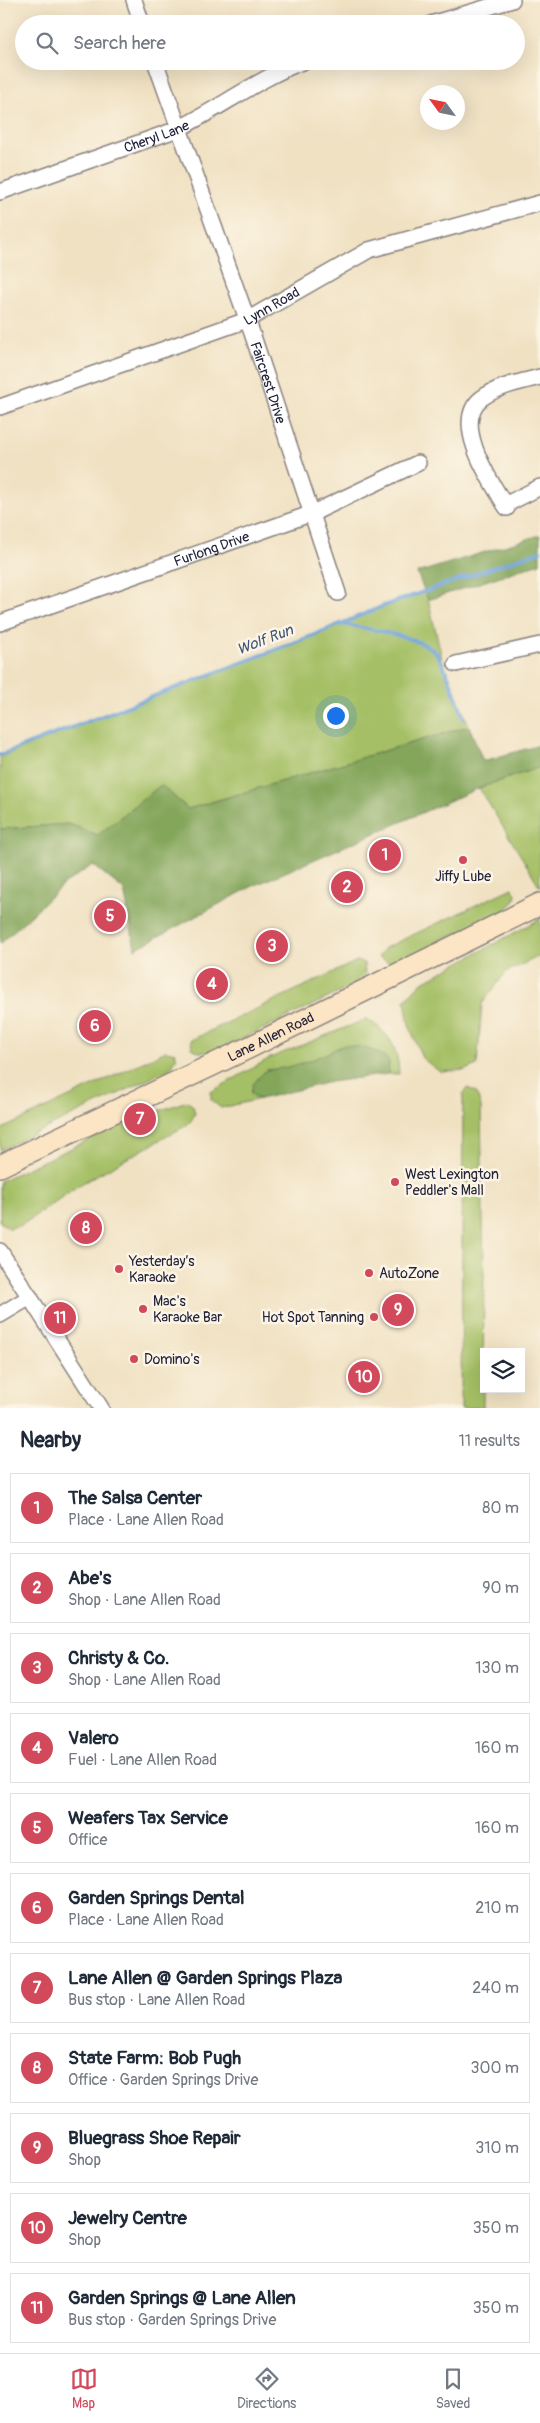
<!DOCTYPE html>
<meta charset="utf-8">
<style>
:root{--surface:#fff;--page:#f2f2f3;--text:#1f2937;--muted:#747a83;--line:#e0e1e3;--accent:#d1495b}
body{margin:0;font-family:Pangolin,sans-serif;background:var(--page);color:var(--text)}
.controls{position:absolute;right:15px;bottom:15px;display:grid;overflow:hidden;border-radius:0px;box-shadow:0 5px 20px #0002}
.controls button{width:45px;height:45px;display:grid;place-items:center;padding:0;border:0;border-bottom:1px solid var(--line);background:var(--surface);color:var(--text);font:25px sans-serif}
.compass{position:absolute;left:420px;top:85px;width:45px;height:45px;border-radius:50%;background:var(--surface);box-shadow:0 5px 20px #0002;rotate:303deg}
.you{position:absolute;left:335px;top:715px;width:18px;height:18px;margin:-12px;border:4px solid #fff;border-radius:50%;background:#1a73e8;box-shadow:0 0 0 8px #1a73e833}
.badge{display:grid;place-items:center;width:32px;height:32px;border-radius:50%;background:var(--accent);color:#fff;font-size:16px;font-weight:700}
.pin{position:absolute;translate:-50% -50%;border:2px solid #fff;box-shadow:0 1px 5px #0006}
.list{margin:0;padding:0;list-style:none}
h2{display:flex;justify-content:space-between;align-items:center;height:65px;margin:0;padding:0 20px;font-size:21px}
h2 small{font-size:16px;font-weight:400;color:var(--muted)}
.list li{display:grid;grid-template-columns:32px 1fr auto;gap:15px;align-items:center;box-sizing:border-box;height:70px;margin:0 10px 10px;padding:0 10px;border:1px solid var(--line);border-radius:0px}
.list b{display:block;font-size:19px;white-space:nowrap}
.list p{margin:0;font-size:16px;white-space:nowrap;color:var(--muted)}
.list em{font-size:16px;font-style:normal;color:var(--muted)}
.icon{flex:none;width:28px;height:28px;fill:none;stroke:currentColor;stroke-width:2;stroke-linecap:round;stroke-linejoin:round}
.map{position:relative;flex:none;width:540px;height:1408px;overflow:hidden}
.search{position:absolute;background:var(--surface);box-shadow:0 5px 20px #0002;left:15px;right:15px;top:15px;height:55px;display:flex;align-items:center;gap:12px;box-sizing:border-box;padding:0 18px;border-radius:28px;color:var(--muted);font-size:19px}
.sheet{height:945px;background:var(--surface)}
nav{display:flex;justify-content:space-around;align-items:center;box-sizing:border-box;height:70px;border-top:1px solid var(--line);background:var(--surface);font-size:14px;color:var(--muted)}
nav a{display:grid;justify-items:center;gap:2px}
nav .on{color:var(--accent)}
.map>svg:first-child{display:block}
.green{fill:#a4bf65;stroke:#637050}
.forest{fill:#83a65a;stroke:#52644a}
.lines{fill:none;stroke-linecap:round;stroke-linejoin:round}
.stream{stroke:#6ca1d9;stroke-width:4}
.minor-casing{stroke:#89827e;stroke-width:18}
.secondary-casing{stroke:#89827e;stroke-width:24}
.minor{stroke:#fff;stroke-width:15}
.secondary{stroke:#fce5c4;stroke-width:21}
.poi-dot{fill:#d1495b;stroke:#fcf5e5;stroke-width:2}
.labels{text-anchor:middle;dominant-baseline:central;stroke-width:5;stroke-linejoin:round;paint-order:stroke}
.street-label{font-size:14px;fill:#22223b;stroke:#fcf5e5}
.poi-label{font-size:14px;fill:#22223b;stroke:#fcf5e5;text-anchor:start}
.water-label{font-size:15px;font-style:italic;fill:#40557a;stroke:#fcf5e5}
</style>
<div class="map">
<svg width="540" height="1408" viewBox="0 0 540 1408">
<rect width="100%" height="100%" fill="#fcf5e5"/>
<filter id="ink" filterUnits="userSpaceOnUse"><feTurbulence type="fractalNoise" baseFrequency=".02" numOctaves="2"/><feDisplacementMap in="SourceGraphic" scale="10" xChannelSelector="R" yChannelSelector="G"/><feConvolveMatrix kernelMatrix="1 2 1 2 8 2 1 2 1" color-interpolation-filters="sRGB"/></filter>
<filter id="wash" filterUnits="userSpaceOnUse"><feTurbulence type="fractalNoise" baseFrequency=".0096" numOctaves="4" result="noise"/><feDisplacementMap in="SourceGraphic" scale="20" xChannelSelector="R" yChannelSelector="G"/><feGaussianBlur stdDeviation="1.12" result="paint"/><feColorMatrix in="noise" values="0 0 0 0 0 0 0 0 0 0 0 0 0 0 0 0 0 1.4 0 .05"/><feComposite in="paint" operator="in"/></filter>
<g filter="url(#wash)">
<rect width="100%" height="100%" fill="#f0e1c2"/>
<g class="green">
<polygon points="426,590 442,658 469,726 188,809 161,785 98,835 68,824 0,829 0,757"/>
<polygon points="540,767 540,887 479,788"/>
<polygon points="512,888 516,894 514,902 504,911 405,959 390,963 378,957 385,948"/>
<polygon points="540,919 540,956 506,972 482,1004 477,1065 465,1070 440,1072 422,1058 409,1025 405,1000 421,983"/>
<polygon points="357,961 364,963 365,973 353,986 212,1053 199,1052 192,1048 191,1040"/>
<path d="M367 1019C389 1033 398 1046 399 1074H388L389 1061 314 1060 289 1069 266 1070 251 1094 260 1099 221 1108 211 1100V1092L270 1058Z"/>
<polygon points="166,1051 176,1053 176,1059 170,1069 0,1150 0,1130"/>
<polygon points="468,1088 476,1092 481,1106 484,1273 483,1408 461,1408 463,1094"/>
<polygon points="187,1101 193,1106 195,1114 189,1124 79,1185 22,1225 9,1228 0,1222 0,1181 125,1123"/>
</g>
<g class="forest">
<polygon points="540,535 540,563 428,600 417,573"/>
<polygon points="469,726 483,761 540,745 540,767 479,788 251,887 135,949 124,890 93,865 64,884 0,944 0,829 68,824 98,835 161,785 188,809"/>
<path d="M344 1045C361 1047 376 1048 389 1061L388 1074 330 1082 260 1099 251 1094 253 1084 266 1070C297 1068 317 1058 344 1045Z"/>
</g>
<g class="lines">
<g class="stream">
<path d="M341 624C363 628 425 637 437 654 446 667 458 702 464 719"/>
<polyline points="0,755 314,635 381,607 540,551"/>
</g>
</g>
</g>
<g filter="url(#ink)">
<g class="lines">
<defs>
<g id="minor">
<polyline points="134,0 142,24"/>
<polyline points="431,24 512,0"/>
<path id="s1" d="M155 61 252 333 338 593"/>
<path id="s2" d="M0 192 178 129C220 108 261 77 304 61"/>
<path id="s3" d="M0 407 247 320 369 250 540 203"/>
<polyline points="505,505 540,487"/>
<path d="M507 508C491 482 450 422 482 398 498 386 521 382 540 377"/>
<path id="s4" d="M0 623 313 513 418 463"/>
<polyline points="456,664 540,645"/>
<polyline points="0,1251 101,1408"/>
<polyline points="0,1315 30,1297"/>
</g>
<g id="secondary">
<path id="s5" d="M0 1166 248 1048 540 904"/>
</g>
</defs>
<use href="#minor" class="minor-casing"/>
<use href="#secondary" class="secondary-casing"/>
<use href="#minor" class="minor"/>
<use href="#secondary" class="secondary"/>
</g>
</g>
<g class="poi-dot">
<circle cx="463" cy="860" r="5"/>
<circle cx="395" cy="1182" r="5"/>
<circle cx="119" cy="1269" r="5"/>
<circle cx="369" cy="1273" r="5"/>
<circle cx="143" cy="1309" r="5"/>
<circle cx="374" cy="1317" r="5"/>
<circle cx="134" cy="1359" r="5"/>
</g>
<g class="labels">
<g class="street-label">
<text stroke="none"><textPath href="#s2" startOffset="166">Cheryl Lane</textPath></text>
<text stroke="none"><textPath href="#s3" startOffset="290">Lynn Road</textPath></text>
<text stroke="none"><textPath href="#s1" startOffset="341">Faircrest Drive</textPath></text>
<text stroke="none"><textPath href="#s4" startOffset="224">Furlong Drive</textPath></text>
<text stroke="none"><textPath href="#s5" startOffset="300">Lane Allen Road</textPath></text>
</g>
<g class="poi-label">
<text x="463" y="876" text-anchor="middle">Jiffy Lube</text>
<text x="405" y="1174">West Lexington<tspan x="405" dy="16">Peddler's Mall</tspan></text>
<text x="129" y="1261">Yesterday’s<tspan x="129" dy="16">Karaoke</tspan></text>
<text x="379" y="1273">AutoZone</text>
<text x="153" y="1301">Mac's<tspan x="153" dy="16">Karaoke Bar</tspan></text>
<text x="364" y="1317" text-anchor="end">Hot Spot Tanning</text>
<text x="144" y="1359">Domino's</text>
</g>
<g class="water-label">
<text transform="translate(265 640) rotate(-21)">Wolf Run</text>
</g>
</g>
</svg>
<div class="controls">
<button><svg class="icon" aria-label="layers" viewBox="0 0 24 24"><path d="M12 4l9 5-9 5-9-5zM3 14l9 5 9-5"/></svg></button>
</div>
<svg class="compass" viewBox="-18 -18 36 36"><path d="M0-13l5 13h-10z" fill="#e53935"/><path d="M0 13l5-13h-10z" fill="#747a83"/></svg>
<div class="you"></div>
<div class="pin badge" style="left:385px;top:855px">1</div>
<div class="pin badge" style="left:347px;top:887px">2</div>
<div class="pin badge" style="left:272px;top:946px">3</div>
<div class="pin badge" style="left:212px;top:984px">4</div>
<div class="pin badge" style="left:110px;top:916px">5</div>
<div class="pin badge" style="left:95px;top:1026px">6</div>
<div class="pin badge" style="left:140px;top:1119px">7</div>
<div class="pin badge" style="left:86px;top:1228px">8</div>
<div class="pin badge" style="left:398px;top:1310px">9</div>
<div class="pin badge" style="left:364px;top:1377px">10</div>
<div class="pin badge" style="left:60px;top:1318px">11</div>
<div class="search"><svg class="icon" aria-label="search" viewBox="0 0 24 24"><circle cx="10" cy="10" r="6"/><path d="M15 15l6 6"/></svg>Search here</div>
</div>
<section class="sheet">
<h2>Nearby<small>11 results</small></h2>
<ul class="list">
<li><span class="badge">1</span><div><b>The Salsa Center</b><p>Place · Lane Allen Road</p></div><em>80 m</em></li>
<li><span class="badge">2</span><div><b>Abe's</b><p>Shop · Lane Allen Road</p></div><em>90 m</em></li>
<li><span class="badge">3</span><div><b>Christy &amp; Co.</b><p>Shop · Lane Allen Road</p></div><em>130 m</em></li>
<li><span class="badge">4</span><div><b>Valero</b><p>Fuel · Lane Allen Road</p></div><em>160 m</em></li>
<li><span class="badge">5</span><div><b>Weafers Tax Service</b><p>Office</p></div><em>160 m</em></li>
<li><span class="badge">6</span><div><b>Garden Springs Dental</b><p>Place · Lane Allen Road</p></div><em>210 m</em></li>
<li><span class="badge">7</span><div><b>Lane Allen @ Garden Springs Plaza</b><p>Bus stop · Lane Allen Road</p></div><em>240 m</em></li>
<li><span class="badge">8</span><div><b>State Farm: Bob Pugh</b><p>Office · Garden Springs Drive</p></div><em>300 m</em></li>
<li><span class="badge">9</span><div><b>Bluegrass Shoe Repair</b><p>Shop</p></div><em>310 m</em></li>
<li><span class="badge">10</span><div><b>Jewelry Centre</b><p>Shop</p></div><em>350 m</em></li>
<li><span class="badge">11</span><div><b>Garden Springs @ Lane Allen</b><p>Bus stop · Garden Springs Drive</p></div><em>350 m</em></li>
</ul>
</section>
<nav>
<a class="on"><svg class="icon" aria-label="map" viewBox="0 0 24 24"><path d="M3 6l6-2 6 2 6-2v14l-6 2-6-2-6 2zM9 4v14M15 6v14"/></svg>Map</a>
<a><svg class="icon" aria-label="directions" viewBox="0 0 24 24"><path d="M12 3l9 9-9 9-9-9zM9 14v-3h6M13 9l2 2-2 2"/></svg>Directions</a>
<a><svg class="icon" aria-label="saved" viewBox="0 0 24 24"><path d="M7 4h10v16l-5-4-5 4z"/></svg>Saved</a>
</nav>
